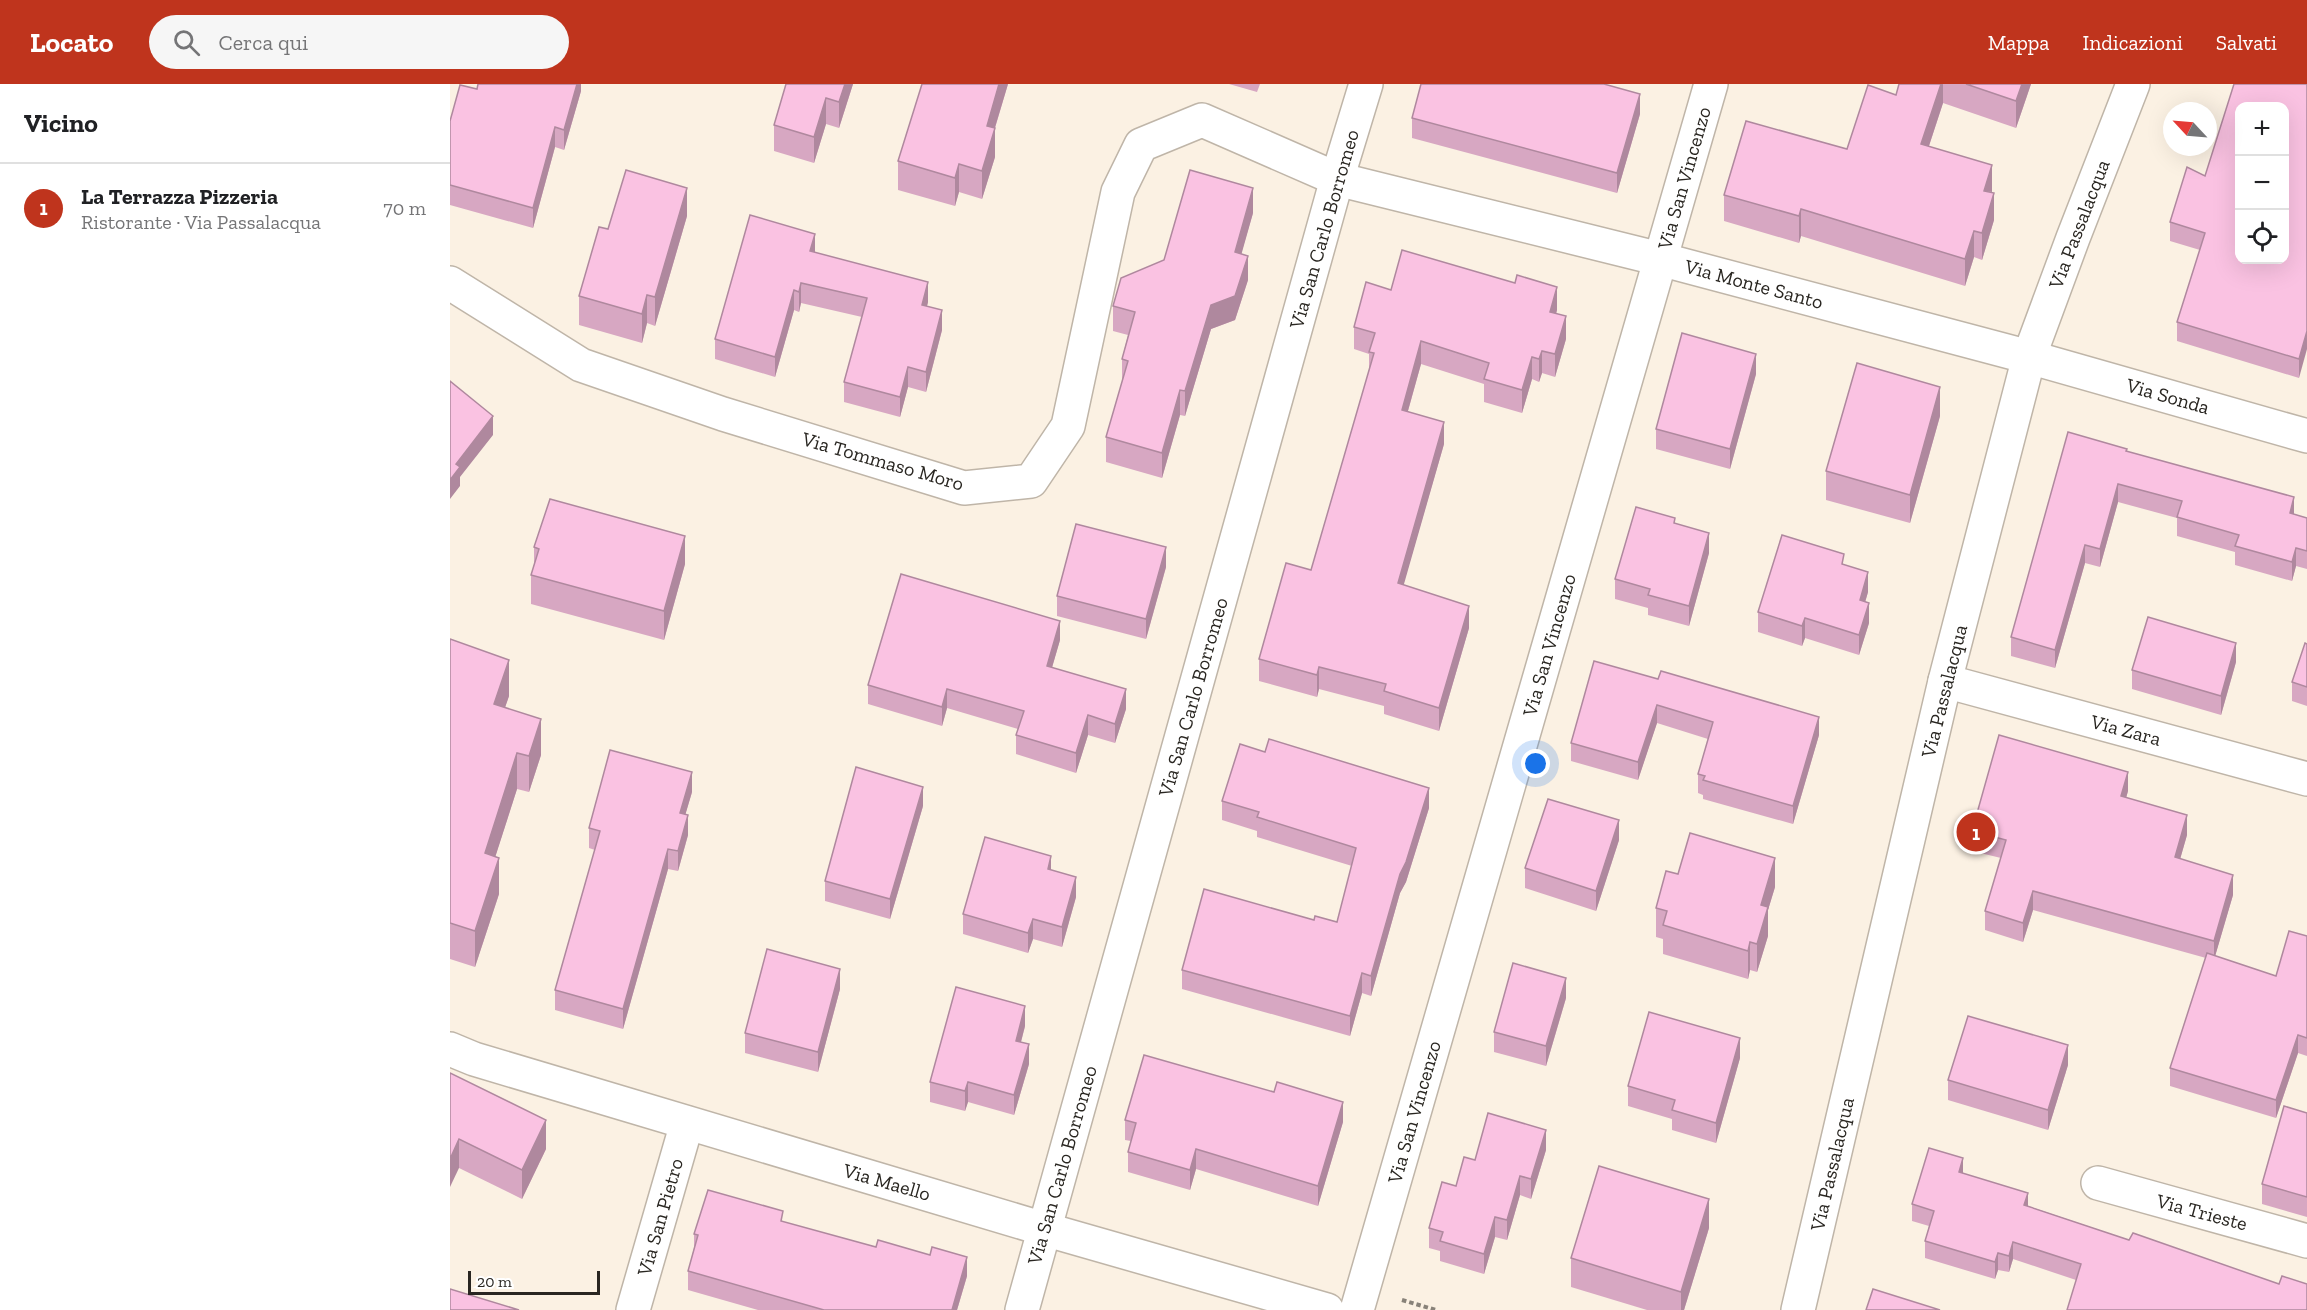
<!DOCTYPE html>
<html lang="it">
<meta charset="utf-8">
<style>
:root{--surface:#fff;--page:#f6f6f6;--text:#202124;--muted:#757577;--line:#e0e0e0;--accent:#bf341d}
body{margin:0;font-family:"Zilla Slab",serif;background:var(--page);color:var(--text)}
.controls{position:absolute;right:18px;top:18px;display:grid;overflow:hidden;border-radius:12px;box-shadow:0 6px 24px #0002}
.controls button{width:54px;height:54px;display:grid;place-items:center;padding:0;border:0;border-bottom:2px solid var(--line);background:var(--surface);color:var(--text);font:30px sans-serif}
.compass{position:absolute;left:1713px;top:18px;width:54px;height:54px;border-radius:50%;background:var(--surface);box-shadow:0 6px 24px #0002;rotate:296deg}
.scale{position:absolute;left:18px;bottom:15px;width:132px;box-sizing:border-box;padding-left:6px;border:3px solid #292621;border-top:0;font-size:16px;line-height:21px;white-space:nowrap;color:#292621;-webkit-text-stroke:4px #fff;paint-order:stroke}
.you{position:absolute;left:1086px;top:680px;width:21px;height:21px;margin:-15px;border:4px solid #fff;border-radius:50%;background:#1a73e8;box-shadow:0 0 0 9px #1a73e833}
.badge{display:grid;place-items:center;width:39px;height:39px;border-radius:50%;background:var(--accent);color:#fff;font-size:20px;font-weight:700}
.pin{position:absolute;translate:-50% -50%;border:3px solid #fff;box-shadow:0 2px 6px #0006}
.list{margin:0;padding:0;list-style:none}
h2{display:flex;justify-content:space-between;align-items:center;height:78px;margin:0;padding:0 24px;font-size:26px}
h2 small{font-size:20px;font-weight:400;color:var(--muted)}
.list li{display:grid;grid-template-columns:39px 1fr auto;gap:18px;align-items:center;box-sizing:border-box;height:90px;padding:0 24px;border-top:2px solid var(--line)}
.list b{display:block;font-size:22px;white-space:nowrap}
.list p{margin:0;font-size:20px;white-space:nowrap;color:var(--muted)}
.list em{font-size:20px;font-style:normal;color:var(--muted)}
.icon{flex:none;width:33px;height:33px;fill:none;stroke:currentColor;stroke-width:2;stroke-linecap:round;stroke-linejoin:round}
.map{position:relative;flex:none;width:1857px;height:1226px;overflow:hidden}
header{display:flex;align-items:center;gap:36px;box-sizing:border-box;height:84px;padding:0 30px;background:var(--accent);color:#fff}
header strong{font-size:28px}
nav{display:flex;gap:33px;margin-inline-start:auto;font-size:21px}
.search{width:420px;height:54px;background:var(--page);display:flex;align-items:center;gap:15px;box-sizing:border-box;padding:0 21px;border-radius:33px;color:var(--muted);font-size:22px}
main{display:flex}
aside{flex:1;background:var(--surface)}
.map>svg:first-child{display:block}
.lines{fill:none;stroke-linecap:round;stroke-linejoin:round}
.minor-casing{stroke:#bfb5a8;stroke-width:36}
.tertiary-casing{stroke:#bfb5a8;stroke-width:36}
.path{stroke:#888279;stroke-width:4;stroke-dasharray:4.5 3;stroke-linecap:butt}
.minor{stroke:#fff;stroke-width:33}
.tertiary{stroke:#fff;stroke-width:33}
.wall{fill:#d7a7c2}
.shaded-wall{fill:#af889e}
.building{fill:#fac2e2;stroke:#af889e;stroke-width:1.5;fill-rule:evenodd}
.labels{text-anchor:middle;dominant-baseline:central;stroke-width:4.5;stroke-linejoin:round;paint-order:stroke}
.street-label{font-size:20px;fill:#292621;stroke:#fff}
</style>
<header>
<strong>Locato</strong>
<div class="search"><svg class="icon" aria-label="search" viewBox="0 0 24 24"><circle cx="10" cy="10" r="6"/><path d="M15 15l6 6"/></svg>Cerca qui</div>
<nav><a>Mappa</a><a>Indicazioni</a><a>Salvati</a></nav>
</header>
<main>
<aside>
<h2>Vicino<small></small></h2>
<ul class="list">
<li><span class="badge">1</span><div><b>La Terrazza Pizzeria</b><p>Ristorante · Via Passalacqua</p></div><em>70 m</em></li>
</ul>
</aside>
<div class="map">
<svg width="1857" height="1226" viewBox="0 0 1857 1226">
<rect width="100%" height="100%" fill="#fbf1e3"/>
<g class="lines">
<defs>
<g id="minor">
<polyline points="0,199 131,281 273,330 514,404 581,397 618,342 668,108 691,61 752,36 887,95 1210,175 1579,273 1857,352"/>
<polyline points="1495,597 1857,695"/>
<polyline points="1648,1099 1857,1157"/>
<polyline points="183,1226 237,1039"/>
<polyline points="572,1226 887,95 916,0"/>
<polyline points="907,1226 1261,0"/>
</g>
<g id="tertiary">
<polyline points="0,965 24,975 594,1145 877,1226"/>
<polyline points="1348,1226 1495,597 1579,273 1623,154 1683,0"/>
</g>
</defs>
<use href="#minor" class="minor-casing"/>
<use href="#tertiary" class="tertiary-casing"/>
<polyline class="path" points="952,1216 986,1226"/>
<use href="#minor" class="minor"/>
<use href="#tertiary" class="tertiary"/>
</g>
<g class="wall">
<polygon points="131,0 131,7 114,66 105,63 83,144 0,121 0,37 27,5"/>
<polygon points="336,0 403,0 389,44 376,40 364,79 324,67 324,41"/>
<polygon points="558,0 545,44 545,73 532,115 509,108 505,122 448,106 448,77"/>
<polygon points="779,0 810,0 807,8"/>
<polygon points="1449,0 1581,0 1566,44 1493,19 1479,62 1542,109 1544,136 1532,176 1524,173 1515,202 1351,152 1349,159 1274,137 1274,111 1397,65 1446,11"/>
<polygon points="1857,0 1849,294 1727,257 1727,238 1750,166 1720,157 1720,138 1755,92"/>
<polygon points="1190,30 1167,109 962,54 962,34"/>
<polygon points="803,129 791,170 798,196 785,236 761,245 735,332 730,331 712,394 656,378 656,353 672,299 672,275 678,251 663,247 663,222"/>
<polygon points="237,132 205,242 197,239 192,259 129,241 129,212 158,145"/>
<polygon points="365,168 478,218 477,222 492,246 476,308 458,303 450,333 394,318 394,298 412,233 351,219 349,228 344,226 325,293 265,275 265,255"/>
<polygon points="1107,226 1106,230 1116,255 1105,293 1092,289 1089,298 1082,295 1072,329 1034,318 1034,300 971,280 958,327 994,360 953,501 1019,544 989,647 934,630 934,622 869,605 867,613 809,597 809,575 861,486 919,287 919,270 904,265 904,243"/>
<polygon points="1306,290 1280,385 1206,365 1206,345"/>
<polygon points="1490,332 1460,439 1376,416 1376,387"/>
<polygon points="1677,367 1844,430 1857,434 1857,485 1846,482 1842,497 1785,481 1785,468 1727,452 1727,434 1668,418 1650,483 1635,479 1605,584 1561,572 1561,553"/>
<polygon points="1225,439 1259,469 1239,542 1198,531 1198,524 1165,515 1165,495"/>
<polygon points="84,463 235,480 214,556 81,520 81,491 84,483"/>
<polygon points="1394,480 1418,508 1415,518 1419,539 1409,571 1355,554 1352,562 1308,548 1308,528"/>
<polygon points="716,483 696,555 607,532 607,512"/>
<polygon points="0,555 59,612 55,623 91,671 79,708 67,705 45,773 49,810 25,883 0,875"/>
<polygon points="610,556 602,583 676,625 665,659 638,651 626,689 566,670 566,651 568,645 497,624 492,642 418,620 418,601"/>
<polygon points="1857,560 1857,622 1842,617 1842,598"/>
<polygon points="1786,578 1771,631 1682,605 1682,586"/>
<polygon points="1208,595 1369,651 1343,740 1253,715 1253,711 1248,709 1248,690 1258,655 1207,639 1188,696 1121,677 1121,659"/>
<polygon points="1678,707 1676,714 1737,751 1730,775 1783,811 1765,872 1826,892 1857,852 1857,972 1848,969 1826,1034 1720,1002 1720,984 1756,874 1583,826 1573,858 1535,846 1535,827 1551,774 1522,767 1522,747"/>
<polygon points="242,708 235,731 238,751 228,787 218,785 173,945 105,926 105,906 145,766 139,764 139,744"/>
<polygon points="772,717 979,724 956,798 950,809 921,912 912,909 900,952 732,905 732,886 864,836 887,838 902,782 807,753 807,747 772,736"/>
<polygon points="473,722 440,835 375,817 375,797"/>
<polygon points="1169,756 1146,827 1075,804 1075,784"/>
<polygon points="601,786 626,813 612,863 583,855 578,869 513,850 513,830"/>
<polygon points="1228,790 1325,803 1318,826 1318,852 1307,888 1300,886 1298,895 1213,870 1213,855 1206,853 1206,824"/>
<polygon points="390,905 368,988 295,969 295,949"/>
<polygon points="1116,914 1096,982 1044,968 1044,948"/>
<polygon points="575,942 571,958 579,980 564,1031 518,1018 515,1027 480,1018 480,998"/>
<polygon points="1290,974 1266,1059 1222,1046 1222,1035 1178,1022 1178,1002"/>
<polygon points="1618,981 1598,1046 1498,1016 1498,996"/>
<polygon points="0,989 96,1065 72,1115 9,1084"/>
<polygon points="1857,1029 1857,1133 1812,1120 1812,1100"/>
<polygon points="675,1036 893,1038 868,1122 746,1085 740,1106 678,1088 678,1068 681,1057 675,1056"/>
<polygon points="1096,1066 1081,1115 1070,1111 1057,1156 1045,1153 1034,1190 990,1177 990,1167 979,1164 979,1144 1006,1102 1025,1076"/>
<polygon points="1513,1090 1578,1122 1679,1156 1829,1200 1857,1200 1626,1196 1563,1175 1559,1188 1548,1186 1545,1195 1475,1174 1475,1157 1479,1142 1462,1137 1462,1120"/>
<polygon points="333,1138 517,1192 507,1226 308,1226 238,1206 238,1187 244,1164 244,1150"/>
<polygon points="1259,1144 1234,1226 1197,1226 1121,1203 1121,1174"/>
</g>
<g class="shaded-wall">
<polygon points="127,0 131,0 131,7 114,66 114,46"/>
<polygon points="395,0 403,0 389,44 389,18"/>
<polygon points="549,0 558,0 540,60 545,44 545,73 532,115 532,87 537,42"/>
<polygon points="1491,0 1493,0 1493,19 1471,86 1471,60"/>
<polygon points="1572,0 1581,0 1566,44 1566,17"/>
<polygon points="1190,10 1190,30 1167,109 1167,89"/>
<polygon points="376,14 376,40 364,79 364,53"/>
<polygon points="105,43 105,63 83,144 83,124"/>
<polygon points="509,80 509,108 505,122 505,94"/>
<polygon points="1542,81 1542,108 1534,107"/>
<polygon points="237,104 237,132 205,242 205,213"/>
<polygon points="803,104 803,129 785,193 785,168"/>
<polygon points="1544,109 1544,136 1532,176 1532,149"/>
<polygon points="1351,125 1351,152 1349,159 1349,132"/>
<polygon points="1524,147 1524,173 1515,202 1515,175"/>
<polygon points="365,150 365,170 360,167"/>
<polygon points="798,172 798,196 785,236 761,245 735,332 735,307 761,221"/>
<polygon points="478,198 478,218 472,241 472,221"/>
<polygon points="351,199 351,219 349,228 349,208"/>
<polygon points="1107,203 1107,226 1100,250 1100,228"/>
<polygon points="344,206 344,226 325,293 325,273"/>
<polygon points="197,211 197,239 192,259 192,230"/>
<polygon points="492,226 492,246 476,308 476,288"/>
<polygon points="1116,232 1116,255 1105,293 1105,270"/>
<polygon points="1857,247 1857,265 1849,294 1849,275"/>
<polygon points="971,257 971,280 952,348 952,326"/>
<polygon points="1092,267 1092,289 1089,298 1089,275"/>
<polygon points="1306,270 1306,290 1280,385 1280,365"/>
<polygon points="1082,273 1082,295 1072,329 1072,306"/>
<polygon points="458,283 458,303 450,333 450,313"/>
<polygon points="1490,303 1490,332 1460,439 1460,411"/>
<polygon points="730,306 730,331 712,394 712,369"/>
<polygon points="43,332 43,351 10,393 10,402 0,415 0,396 6,380"/>
<polygon points="994,338 994,360 948,521 948,499"/>
<polygon points="1668,400 1668,418 1650,483 1650,465"/>
<polygon points="1844,413 1844,431 1840,429"/>
<polygon points="1259,449 1259,469 1239,542 1239,522"/>
<polygon points="235,452 235,480 214,556 214,527"/>
<polygon points="1635,461 1635,479 1605,584 1605,566"/>
<polygon points="716,463 716,483 696,555 696,535"/>
<polygon points="1846,464 1846,482 1842,497 1842,478"/>
<polygon points="1418,488 1418,508 1410,536 1410,516"/>
<polygon points="1419,519 1419,539 1409,571 1409,551"/>
<polygon points="1019,522 1019,544 989,647 989,624"/>
<polygon points="1355,534 1355,554 1352,562 1352,542"/>
<polygon points="610,537 610,556 597,601 597,582"/>
<polygon points="1786,559 1786,578 1771,631 1771,612"/>
<polygon points="59,576 59,612 44,656 44,620"/>
<polygon points="869,583 869,605 867,613 867,591"/>
<polygon points="497,605 497,624 492,642 492,623"/>
<polygon points="676,605 676,625 665,659 665,640"/>
<polygon points="1207,621 1207,639 1188,696 1188,678"/>
<polygon points="638,631 638,651 626,689 626,669"/>
<polygon points="1369,633 1369,651 1343,740 1343,722"/>
<polygon points="91,635 91,671 79,708 79,672"/>
<polygon points="67,669 67,705 35,805 35,769"/>
<polygon points="242,688 242,708 230,749 230,729"/>
<polygon points="1678,688 1678,707 1671,731 1671,712"/>
<polygon points="473,703 473,722 440,835 440,815"/>
<polygon points="979,704 979,724 956,798 950,809 921,912 921,892 950,790"/>
<polygon points="238,731 238,751 228,787 228,767"/>
<polygon points="1737,731 1737,751 1725,793 1725,773"/>
<polygon points="1169,736 1169,756 1146,827 1146,807"/>
<polygon points="218,765 218,785 173,945 173,925"/>
<polygon points="601,772 601,792 598,785"/>
<polygon points="49,774 49,810 25,883 25,847"/>
<polygon points="1325,774 1325,803 1318,826 1318,852 1307,888 1307,860 1311,821"/>
<polygon points="1783,791 1783,811 1764,876 1764,857"/>
<polygon points="626,793 626,813 612,863 612,843"/>
<polygon points="1583,807 1583,826 1573,858 1573,839"/>
<polygon points="583,835 583,855 578,869 578,849"/>
<polygon points="1300,858 1300,886 1298,895 1298,867"/>
<polygon points="390,885 390,905 368,988 368,968"/>
<polygon points="912,889 912,909 900,952 900,932"/>
<polygon points="1116,894 1116,914 1096,982 1096,962"/>
<polygon points="575,922 575,942 566,977 566,957"/>
<polygon points="1848,951 1848,969 1826,1034 1826,1016"/>
<polygon points="1290,954 1290,974 1266,1059 1266,1039"/>
<polygon points="579,960 579,980 564,1031 564,1011"/>
<polygon points="1618,961 1618,981 1598,1046 1598,1026"/>
<polygon points="518,998 518,1018 515,1027 515,1007"/>
<polygon points="893,1018 893,1038 868,1122 868,1102"/>
<polygon points="96,1036 96,1065 72,1115 72,1086"/>
<polygon points="1096,1046 1096,1066 1081,1115 1081,1095"/>
<polygon points="9,1055 9,1084 0,1103 0,1075"/>
<polygon points="746,1065 746,1085 740,1106 740,1086"/>
<polygon points="1513,1074 1513,1091 1509,1088"/>
<polygon points="1070,1092 1070,1111 1057,1156 1057,1136"/>
<polygon points="1578,1109 1578,1126 1574,1121"/>
<polygon points="1259,1115 1259,1144 1234,1226 1231,1226 1231,1208"/>
<polygon points="1045,1133 1045,1153 1034,1190 1034,1170"/>
<polygon points="1563,1158 1563,1175 1559,1188 1559,1172"/>
<polygon points="1548,1169 1548,1186 1545,1195 1545,1178"/>
<polygon points="517,1173 517,1192 507,1226 502,1226"/>
</g>
<g class="building">
<polygon points="28,0 127,0 114,46 105,43 83,124 0,101 0,37 10,1 27,5"/>
<polygon points="336,0 395,0 389,18 376,14 364,53 324,41"/>
<polygon points="472,0 549,0 537,42 545,44 532,87 509,80 505,94 448,77"/>
<polygon points="971,0 1154,0 1190,10 1167,89 962,34"/>
<polygon points="1449,0 1491,0 1471,60 1542,81 1534,107 1544,109 1532,149 1524,147 1515,175 1351,125 1349,132 1274,111 1296,37 1397,65 1418,1 1446,11"/>
<polygon points="1516,0 1572,0 1566,17"/>
<path d="M1784 0H1857V247L1849 275 1727 238 1755 149 1720 138 1737 83 1755 92ZM1790 22H1834V176H1790Z"/>
<polygon points="176,86 237,104 205,213 197,211 192,230 129,212 149,143 158,145"/>
<polygon points="740,86 803,104 785,168 798,172 785,212 761,221 735,307 730,306 712,369 656,353 678,277 672,275 685,228 663,222 671,194 714,176"/>
<polygon points="300,131 365,150 360,167 478,198 472,221 492,226 476,288 458,283 450,313 394,298 417,214 351,199 349,208 344,206 325,273 265,255"/>
<polygon points="952,166 1065,199 1067,191 1107,203 1100,228 1116,232 1105,270 1092,267 1089,275 1082,273 1072,306 1034,295 1039,279 971,257 952,326 994,338 948,499 1019,522 989,624 934,607 936,600 869,583 867,591 809,575 836,479 861,486 924,269 919,268 925,249 904,243 916,198 941,206"/>
<polygon points="1232,249 1306,270 1280,365 1206,345"/>
<polygon points="1407,279 1490,303 1460,411 1376,387"/>
<polygon points="0,297 43,332 6,380 10,383 0,396"/>
<polygon points="1618,348 1677,365 1676,367 1844,413 1840,429 1857,434 1857,467 1846,464 1842,478 1785,462 1789,451 1727,433 1732,417 1668,400 1650,465 1635,461 1605,566 1561,553"/>
<polygon points="100,415 235,452 214,527 81,491 89,465 84,463"/>
<polygon points="1186,423 1225,434 1224,439 1259,449 1239,522 1198,511 1200,505 1165,495"/>
<polygon points="626,440 716,463 696,535 607,512"/>
<polygon points="1332,451 1394,470 1392,480 1418,488 1410,516 1419,519 1409,551 1355,534 1352,542 1308,528"/>
<polygon points="451,490 610,537 597,582 676,605 665,640 638,631 626,669 566,651 574,627 497,605 492,623 418,601"/>
<polygon points="1698,533 1786,559 1771,612 1682,586"/>
<polygon points="0,555 59,576 44,620 91,635 79,672 67,669 35,769 49,774 25,847 0,839"/>
<polygon points="1855,559 1857,560 1857,603 1842,598"/>
<polygon points="1144,577 1208,595 1211,587 1369,633 1343,722 1253,696 1255,692 1248,690 1263,638 1207,621 1188,678 1121,659"/>
<polygon points="1549,651 1678,688 1671,712 1737,731 1725,773 1783,791 1764,857 1583,807 1573,839 1535,827 1556,756 1522,747"/>
<polygon points="819,655 979,704 956,778 950,790 921,892 912,889 900,932 732,886 754,805 864,836 865,832 887,838 906,764 807,733 809,728 772,717 790,660 815,668"/>
<polygon points="160,666 242,688 230,729 238,731 228,767 218,765 173,925 105,906 150,747 139,744"/>
<polygon points="406,683 473,703 440,815 375,797"/>
<polygon points="1098,715 1169,736 1146,807 1075,784"/>
<polygon points="1240,749 1325,774 1311,821 1318,823 1307,860 1300,858 1298,867 1213,841 1217,827 1206,824 1216,787 1228,790"/>
<polygon points="535,753 601,772 598,785 626,793 612,843 583,835 578,849 513,830"/>
<polygon points="1839,847 1857,852 1857,954 1848,951 1826,1016 1720,984 1757,869 1826,892"/>
<polygon points="317,865 390,885 368,968 295,949"/>
<polygon points="1063,879 1116,894 1096,962 1044,948"/>
<polygon points="506,903 575,922 566,957 579,960 564,1011 518,998 515,1007 480,998"/>
<polygon points="1199,928 1290,954 1266,1039 1222,1026 1225,1016 1178,1002"/>
<polygon points="1518,932 1618,961 1598,1026 1498,996"/>
<polygon points="694,971 824,1008 827,998 893,1018 868,1102 746,1065 740,1086 678,1068 686,1039 675,1036"/>
<polygon points="0,989 96,1036 72,1086 9,1055 0,1075"/>
<polygon points="1834,1022 1857,1029 1857,1113 1812,1100"/>
<polygon points="1038,1029 1096,1046 1081,1095 1070,1092 1057,1136 1045,1133 1034,1170 990,1157 993,1148 979,1144 992,1098 1006,1102 1014,1073 1025,1076"/>
<polygon points="1479,1064 1513,1074 1509,1088 1578,1109 1574,1121 1679,1156 1683,1149 1829,1200 1832,1192 1857,1200 1857,1226 1617,1226 1631,1180 1563,1158 1559,1172 1548,1169 1545,1178 1475,1157 1484,1127 1462,1120"/>
<polygon points="1149,1082 1259,1115 1231,1208 1121,1174"/>
<polygon points="258,1106 333,1127 331,1137 426,1163 428,1156 480,1171 482,1163 517,1173 502,1226 374,1226 238,1187 248,1151 244,1150"/>
<polygon points="0,1205 69,1226 0,1226"/>
<polygon points="1423,1205 1490,1226 1416,1226"/>
</g>
<g class="labels">
<g class="street-label">
<text transform="translate(1234 94) rotate(-74)">Via San Vincenzo</text>
<text transform="translate(1629 140) rotate(-69)">Via Passalacqua</text>
<text transform="translate(874 145) rotate(-74)">Via San Carlo Borromeo</text>
<text transform="translate(1304 200) rotate(15)">Via Monte Santo</text>
<text transform="translate(1718 312) rotate(16)">Via Sonda</text>
<text transform="translate(433 377) rotate(16)">Via Tommaso Moro</text>
<text transform="translate(1099 561) rotate(-74)">Via San Vincenzo</text>
<text transform="translate(1494 607) rotate(-76)">Via Passalacqua</text>
<text transform="translate(743 613) rotate(-74)">Via San Carlo Borromeo</text>
<text transform="translate(1676 646) rotate(15)">Via Zara</text>
<text transform="translate(964 1028) rotate(-74)">Via San Vincenzo</text>
<text transform="translate(1382 1080) rotate(-77)">Via Passalacqua</text>
<text transform="translate(612 1081) rotate(-74)">Via San Carlo Borromeo</text>
<text transform="translate(437 1098) rotate(16)">Via Maello</text>
<text transform="translate(1752 1128) rotate(15)">Via Trieste</text>
<text transform="translate(210 1133) rotate(-74)">Via San Pietro</text>
</g>
</g>
</svg>
<div class="controls">
<button>+</button>
<button>−</button>
<button><svg class="icon" aria-label="locate" viewBox="0 0 24 24"><circle cx="12" cy="12" r="6"/><path d="M12 2v4M12 18v4M2 12h4M18 12h4"/></svg></button>
</div>
<svg class="compass" viewBox="-18 -18 36 36"><path d="M0-13l5 13h-10z" fill="#e53935"/><path d="M0 13l5-13h-10z" fill="#757577"/></svg>
<div class="scale">20 m</div>
<div class="you"></div>
<div class="pin badge" style="left:1526px;top:748px">1</div>
</div>
</main>
